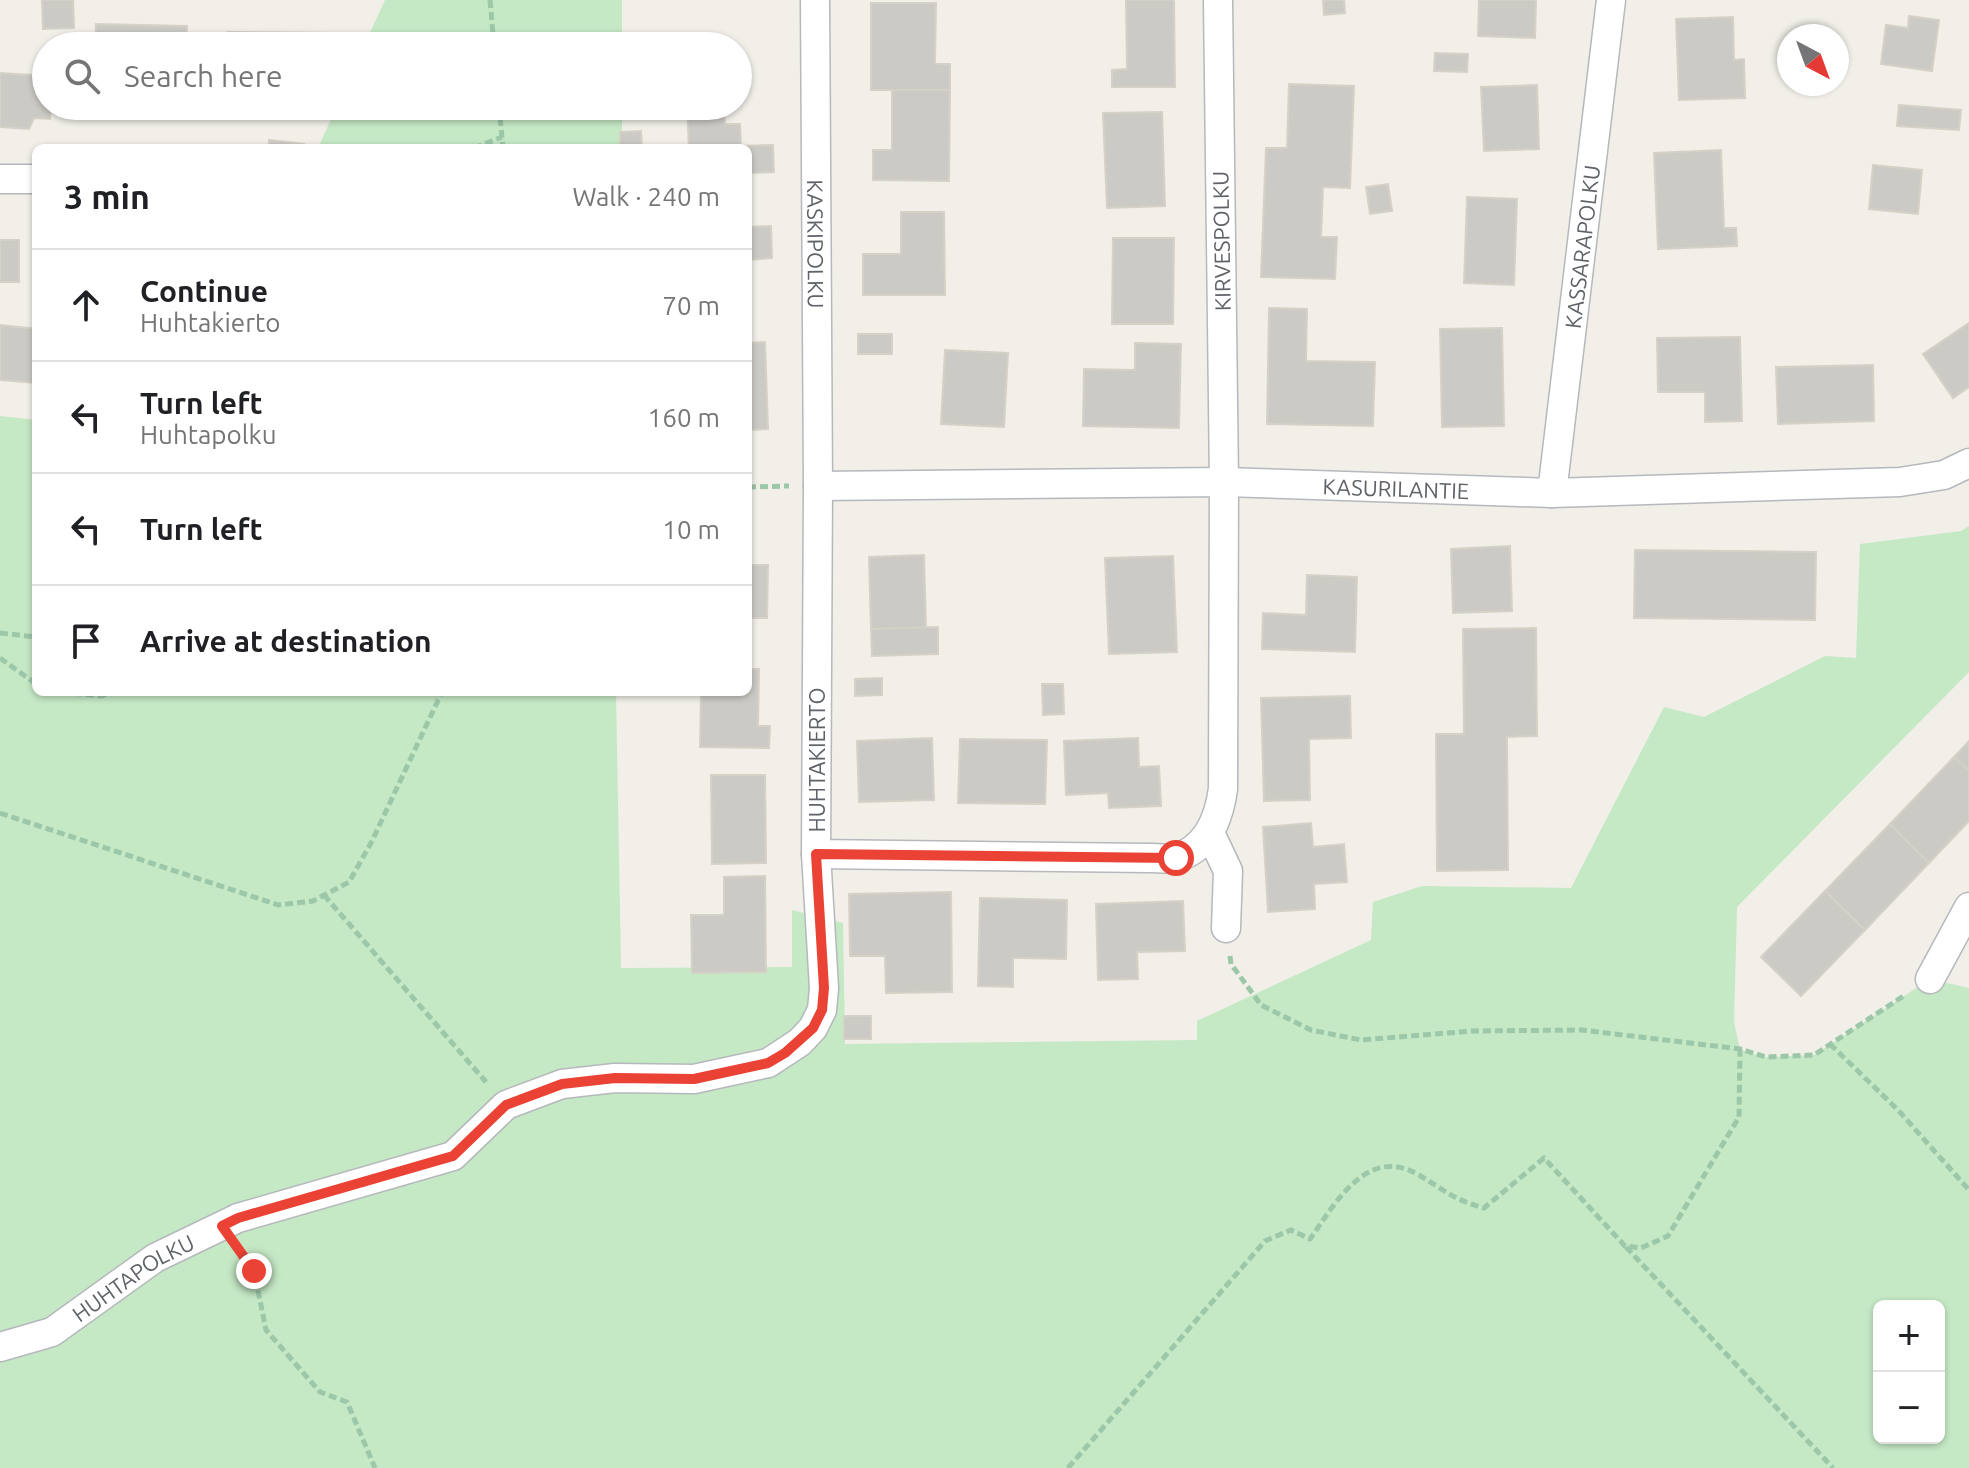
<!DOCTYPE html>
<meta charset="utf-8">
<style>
:root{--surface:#fff;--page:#f2f2f2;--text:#202124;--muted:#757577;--line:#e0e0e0}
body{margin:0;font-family:Ubuntu,sans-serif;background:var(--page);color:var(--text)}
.controls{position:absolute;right:24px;bottom:24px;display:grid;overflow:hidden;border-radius:12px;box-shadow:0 2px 6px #0004}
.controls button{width:72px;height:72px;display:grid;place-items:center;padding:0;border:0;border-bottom:2px solid var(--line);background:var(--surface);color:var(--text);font:40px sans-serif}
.compass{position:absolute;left:1777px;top:24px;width:72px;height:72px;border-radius:50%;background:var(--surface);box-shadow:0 2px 6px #0004;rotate:139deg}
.stop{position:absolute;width:24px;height:24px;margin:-18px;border:6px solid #ea4335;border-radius:50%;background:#fff}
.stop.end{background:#ea4335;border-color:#fff;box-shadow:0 2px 8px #0008}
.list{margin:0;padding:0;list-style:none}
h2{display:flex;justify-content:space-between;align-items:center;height:104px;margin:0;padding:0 32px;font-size:34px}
h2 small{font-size:26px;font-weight:400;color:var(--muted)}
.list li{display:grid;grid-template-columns:52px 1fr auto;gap:24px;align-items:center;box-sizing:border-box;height:112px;padding:0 32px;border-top:2px solid var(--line)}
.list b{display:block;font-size:30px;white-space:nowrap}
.list p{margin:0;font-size:26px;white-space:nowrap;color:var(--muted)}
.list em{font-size:26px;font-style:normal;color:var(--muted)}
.icon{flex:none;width:44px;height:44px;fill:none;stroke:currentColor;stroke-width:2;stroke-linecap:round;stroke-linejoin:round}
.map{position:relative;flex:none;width:1969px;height:1468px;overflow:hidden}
.search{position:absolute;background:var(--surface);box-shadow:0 2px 6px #0004;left:32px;top:32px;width:720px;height:88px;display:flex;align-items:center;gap:20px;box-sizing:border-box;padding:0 28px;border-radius:44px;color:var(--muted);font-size:30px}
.panel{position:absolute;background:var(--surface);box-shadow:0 2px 6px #0004;left:32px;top:144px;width:720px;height:552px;border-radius:12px}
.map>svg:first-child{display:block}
.green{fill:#c5e8c5;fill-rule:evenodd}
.building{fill:#cccac5;stroke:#d6d1c6;stroke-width:2}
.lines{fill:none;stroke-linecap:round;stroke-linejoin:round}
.street-casing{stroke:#b5b8bc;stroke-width:31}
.path{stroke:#9cc7a9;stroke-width:5;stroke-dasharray:8 4;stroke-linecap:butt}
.street{stroke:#fff;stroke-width:28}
.route{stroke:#ea4335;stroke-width:10}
.labels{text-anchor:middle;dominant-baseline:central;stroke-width:6;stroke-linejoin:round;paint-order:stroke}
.street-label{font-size:22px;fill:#5f6368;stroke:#fff}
</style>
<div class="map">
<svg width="1969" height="1468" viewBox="0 0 1969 1468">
<rect width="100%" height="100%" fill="#f1efe8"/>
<g class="green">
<polygon points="385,0 622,0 622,46 364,46"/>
<polygon points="337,106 622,106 622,148 318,148"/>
<path d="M0 416 36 420V692H616L621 968 792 967V910L843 923 845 1044 1197 1040V1021L1371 940 1373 902 1422 886 1571 888 1664 707 1704 717 1825 656 1856 658 1860 544 1961 531 1969 526V672L1737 907 1734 1022 1740 1050 1766 1057 1814 1055 1930 979 1969 988V1468H0ZM1879 1306H1939V1438H1879Z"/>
</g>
<g class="building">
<polygon points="42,0 73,0 74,28 43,29"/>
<polygon points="1126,0 1174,0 1175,87 1112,87 1112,70 1127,69"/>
<polygon points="1323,0 1344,0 1345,13 1324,15"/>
<polygon points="1479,0 1536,0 1535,38 1478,36"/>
<polygon points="871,3 936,3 935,64 950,64 950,90 871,90"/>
<polygon points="1909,16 1939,20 1932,71 1881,64 1886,25 1908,28"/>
<polygon points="1733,17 1734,60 1744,59 1745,98 1679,100 1676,19"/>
<polygon points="96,24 187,26 186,46 95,46"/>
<polygon points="228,32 332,33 332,46 227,46"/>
<polygon points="1435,53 1468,54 1467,72 1434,71"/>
<polygon points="0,73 46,76 46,106 51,106 50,119 34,118 29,129 0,127"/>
<polygon points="1289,84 1354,86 1350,188 1323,187 1321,237 1337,237 1335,279 1261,277 1266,148 1287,148"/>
<polygon points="1537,85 1539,149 1484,151 1481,87"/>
<polygon points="892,90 950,90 949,181 873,180 873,150 892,150"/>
<polygon points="1899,105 1961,110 1959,130 1897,126"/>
<polygon points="687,106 724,106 725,124 740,124 741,146 773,145 774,172 748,173 748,148 689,148"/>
<polygon points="1162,112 1165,206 1107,208 1103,113"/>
<polygon points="641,131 642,148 620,148 620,132"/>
<polygon points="269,140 304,144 304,148 269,148"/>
<polygon points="1721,150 1724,228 1736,228 1737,246 1658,249 1654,153"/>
<polygon points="1873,165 1922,170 1918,214 1869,209"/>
<polygon points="1388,184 1392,211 1370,214 1366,187"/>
<polygon points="1467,197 1517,199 1514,285 1464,283"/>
<polygon points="901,212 944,212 945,295 863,295 863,254 901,254"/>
<polygon points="771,226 772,258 748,260 748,227"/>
<polygon points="1113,238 1174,238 1173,324 1112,324"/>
<rect x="0" y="240" width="19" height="42"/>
<polygon points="1269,308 1307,309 1306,361 1375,362 1373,426 1267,424"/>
<polygon points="1969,323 1969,387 1953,398 1923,354"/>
<polygon points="0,325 36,329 36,383 0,380"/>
<polygon points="1502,328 1504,426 1442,427 1440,329"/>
<rect x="858" y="334" width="34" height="20"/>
<polygon points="1740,337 1742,421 1705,422 1705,392 1658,392 1657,338"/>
<polygon points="765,342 768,429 748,430 748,343"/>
<polygon points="1135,343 1181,344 1179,428 1083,426 1084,369 1135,370"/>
<polygon points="945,350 1008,353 1004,427 941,424"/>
<polygon points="1873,365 1874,421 1778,424 1776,367"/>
<polygon points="1510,546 1512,611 1453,613 1451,549"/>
<polygon points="1635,550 1816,552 1815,620 1634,618"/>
<polygon points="924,555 926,628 871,629 869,557"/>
<polygon points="1173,556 1177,652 1109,654 1105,558"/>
<polygon points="748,565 768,565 767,618 748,618"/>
<polygon points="1307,575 1357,577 1355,652 1262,649 1263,613 1306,615"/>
<polygon points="938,627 938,654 872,656 871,629"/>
<polygon points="1536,628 1537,736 1507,737 1508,870 1437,871 1436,734 1464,734 1463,629"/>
<polygon points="748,669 759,669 758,726 770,726 769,748 700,747 701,692 748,692"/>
<polygon points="882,678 882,695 855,696 855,679"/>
<polygon points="1042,684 1063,684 1064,714 1043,715"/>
<polygon points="1350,696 1351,738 1309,739 1310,800 1264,801 1261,698"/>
<polygon points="932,738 934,800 859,802 857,741"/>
<polygon points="1138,738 1139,767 1159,766 1161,806 1109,808 1108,793 1066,795 1064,741"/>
<polygon points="960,739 1047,740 1045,804 958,803"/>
<polygon points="1969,741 1969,771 1954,757"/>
<polygon points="1954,757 1969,771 1969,821 1929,863 1890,824"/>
<polygon points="711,775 765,775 766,863 712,864"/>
<polygon points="1311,823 1313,847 1344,844 1347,882 1314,884 1315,909 1268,912 1263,827"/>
<polygon points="1890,824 1929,863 1865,930 1825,891"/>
<polygon points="765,876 766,972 692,973 691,915 724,915 724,877"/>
<polygon points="1825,891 1865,930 1801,996 1761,957"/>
<polygon points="951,892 952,992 886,993 885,956 850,956 849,894"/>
<polygon points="980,898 1067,900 1066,959 1013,958 1013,987 978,986"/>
<polygon points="1183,901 1185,951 1137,952 1138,979 1098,980 1096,904"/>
<rect x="844" y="1016" width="27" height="23"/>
</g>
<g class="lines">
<defs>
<g id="street">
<path id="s1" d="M815 0 818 486 816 854 1150 858C1158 858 1168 859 1175 858 1208 849 1219 818 1223 789L1224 482 1218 0"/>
<polyline points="0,179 36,179"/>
<path id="s2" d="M818 486 1224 482 1552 493 1900 482 1944 475 1969 463"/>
<path id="s3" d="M1552 493 1611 0"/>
<polyline points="1210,833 1228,871 1226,928"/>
<polyline points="1930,979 1969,907"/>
<path id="s4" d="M0 1347 52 1332 155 1258 238 1218 453 1156 506 1105 562 1084 615 1078 694 1079 768 1063 800 1042 813 1028 822 1010 824 988 816 854"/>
</g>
</defs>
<use href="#street" class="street-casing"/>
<g class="path">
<polyline points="490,0 494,46"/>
<polyline points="499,106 503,148"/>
<polyline points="474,148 502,137"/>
<polyline points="748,487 789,486"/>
<polyline points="0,633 36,637"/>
<polyline points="0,658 36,684"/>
<polyline points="62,692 102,696 111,692"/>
<polyline points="0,813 278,905 313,901 349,882 371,843 442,692"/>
<polyline points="324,895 486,1082"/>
<polyline points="1230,956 1231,964 1261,1005 1311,1030 1361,1040 1472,1031 1582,1030 1740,1049 1766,1057 1814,1055 1905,995"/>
<polyline points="1830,1044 1898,1110 1969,1190"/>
<polyline points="1626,1247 1833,1468"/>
<polyline points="238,1248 254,1271 266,1330 320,1392 347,1402 375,1468"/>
<path d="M1068 1468 1265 1241 1291 1230 1310 1239C1335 1204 1367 1144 1419 1175 1444 1190 1454 1200 1484 1208L1544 1158 1625 1246 1641 1248 1668 1236 1739 1117 1740 1049"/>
</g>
<use href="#street" class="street"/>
</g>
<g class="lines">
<polyline class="route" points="254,1271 222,1226 238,1218 453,1156 506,1105 562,1084 615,1078 694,1079 768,1063 785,1053 813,1028 822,1010 824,988 816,854 1176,858"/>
</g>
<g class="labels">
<g class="street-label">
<text transform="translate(1221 241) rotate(-91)">KIRVESPOLKU</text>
<text stroke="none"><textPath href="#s1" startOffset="244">KASKIPOLKU</textPath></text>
<text stroke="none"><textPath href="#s3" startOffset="248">KASSARAPOLKU</textPath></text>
<text stroke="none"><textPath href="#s2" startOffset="578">KASURILANTIE</textPath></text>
<text transform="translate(816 760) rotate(-90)">HUHTAKIERTO</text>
<text stroke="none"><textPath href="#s4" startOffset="152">HUHTAPOLKU</textPath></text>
</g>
</g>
</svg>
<div class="controls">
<button>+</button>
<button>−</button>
</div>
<svg class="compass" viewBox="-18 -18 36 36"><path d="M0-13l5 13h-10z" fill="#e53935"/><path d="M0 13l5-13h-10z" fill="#757577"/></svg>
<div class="stop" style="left:1176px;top:858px"></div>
<div class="stop end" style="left:254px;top:1271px"></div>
<div class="search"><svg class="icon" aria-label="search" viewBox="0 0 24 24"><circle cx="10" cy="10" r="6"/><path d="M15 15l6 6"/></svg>Search here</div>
<section class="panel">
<h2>3 min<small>Walk · 240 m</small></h2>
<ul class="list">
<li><svg class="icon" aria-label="ahead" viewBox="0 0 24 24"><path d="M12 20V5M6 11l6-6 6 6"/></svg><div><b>Continue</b><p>Huhtakierto</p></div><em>70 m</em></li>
<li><svg class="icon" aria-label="left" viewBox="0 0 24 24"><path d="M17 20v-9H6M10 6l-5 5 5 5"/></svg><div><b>Turn left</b><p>Huhtapolku</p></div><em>160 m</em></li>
<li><svg class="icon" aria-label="left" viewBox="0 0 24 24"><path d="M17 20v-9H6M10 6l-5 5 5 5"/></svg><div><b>Turn left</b></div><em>10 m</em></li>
<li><svg class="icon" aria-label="arrive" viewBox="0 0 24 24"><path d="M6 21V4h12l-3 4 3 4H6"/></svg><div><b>Arrive at destination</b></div></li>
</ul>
</section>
</div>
